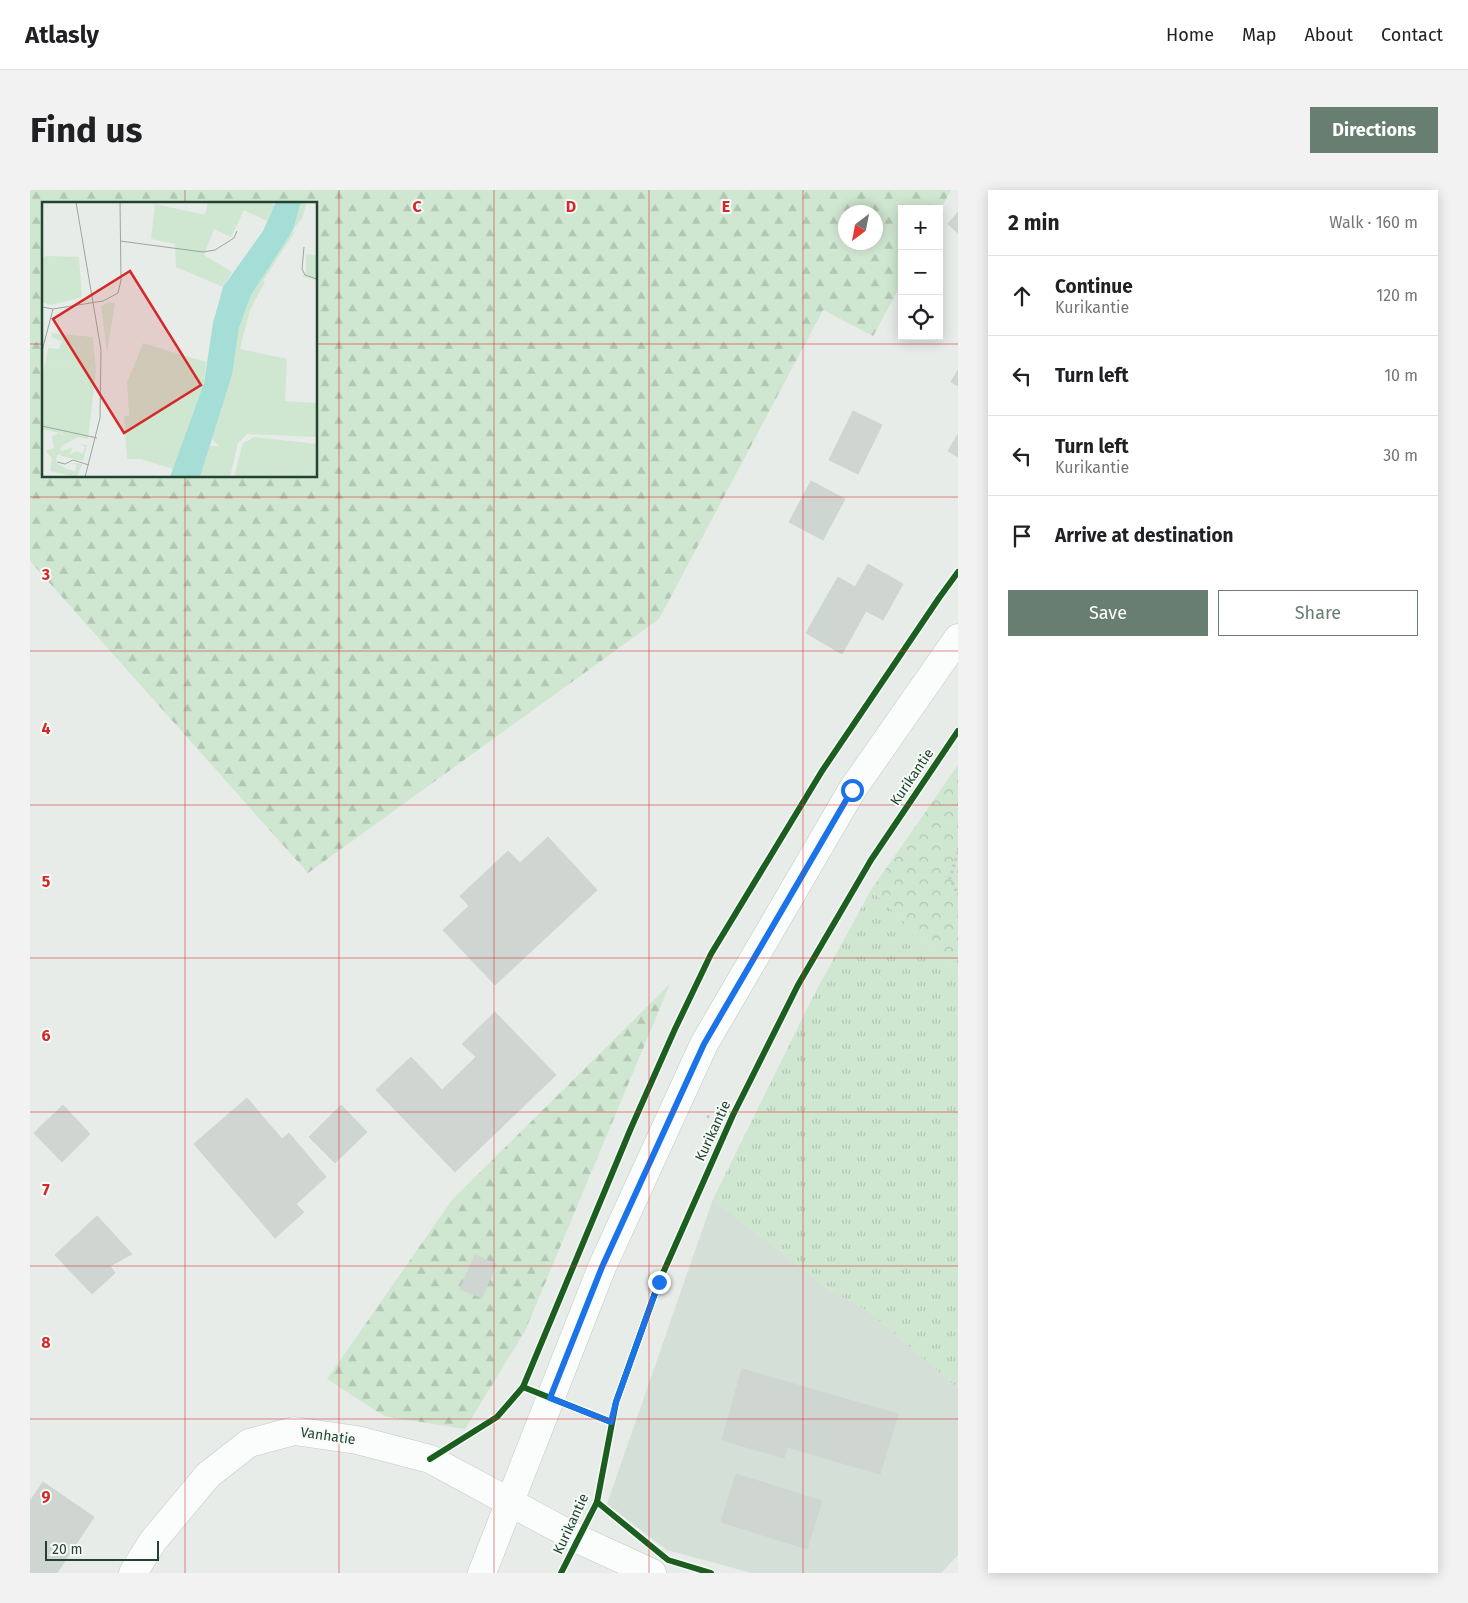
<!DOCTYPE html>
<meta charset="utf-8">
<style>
:root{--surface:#fff;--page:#f2f2f2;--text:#202124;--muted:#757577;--line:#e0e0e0;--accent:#677e71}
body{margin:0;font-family:"Fira Sans",sans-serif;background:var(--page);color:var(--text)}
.controls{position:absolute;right:15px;top:15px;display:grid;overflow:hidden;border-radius:0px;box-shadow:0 2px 12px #0003}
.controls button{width:45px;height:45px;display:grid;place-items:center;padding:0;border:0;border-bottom:1px solid var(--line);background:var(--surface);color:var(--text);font:25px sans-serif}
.compass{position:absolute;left:808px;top:15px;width:45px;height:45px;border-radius:50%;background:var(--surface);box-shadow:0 2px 12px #0003;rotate:212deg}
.scale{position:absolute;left:15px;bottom:12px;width:114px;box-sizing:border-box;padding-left:5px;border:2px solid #224331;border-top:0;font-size:14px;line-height:18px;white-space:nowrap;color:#224331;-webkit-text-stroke:4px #f5fbf7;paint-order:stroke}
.stop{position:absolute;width:15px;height:15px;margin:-11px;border:4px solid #1a73e8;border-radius:50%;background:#fff}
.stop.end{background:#1a73e8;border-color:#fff;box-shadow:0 1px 5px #0008}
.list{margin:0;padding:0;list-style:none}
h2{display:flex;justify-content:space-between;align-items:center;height:65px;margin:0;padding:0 20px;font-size:21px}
h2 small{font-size:16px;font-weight:400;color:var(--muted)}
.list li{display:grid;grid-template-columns:32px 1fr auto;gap:15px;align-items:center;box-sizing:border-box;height:80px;padding:0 20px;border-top:1px solid var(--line)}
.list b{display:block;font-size:19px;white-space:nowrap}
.list p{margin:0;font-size:16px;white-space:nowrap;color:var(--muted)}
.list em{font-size:16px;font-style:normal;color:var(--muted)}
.actions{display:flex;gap:10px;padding:15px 20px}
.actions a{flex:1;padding:11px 0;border:1px solid var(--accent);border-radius:0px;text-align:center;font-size:18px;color:var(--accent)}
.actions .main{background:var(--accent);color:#fff}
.icon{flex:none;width:28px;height:28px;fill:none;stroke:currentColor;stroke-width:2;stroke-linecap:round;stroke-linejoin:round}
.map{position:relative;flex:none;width:928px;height:1383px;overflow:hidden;border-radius:0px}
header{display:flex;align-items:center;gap:30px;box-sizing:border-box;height:70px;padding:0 25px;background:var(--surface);border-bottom:1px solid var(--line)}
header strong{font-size:24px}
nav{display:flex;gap:28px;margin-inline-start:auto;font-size:18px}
.intro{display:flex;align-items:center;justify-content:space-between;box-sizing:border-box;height:120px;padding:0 30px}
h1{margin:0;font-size:35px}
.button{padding:12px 22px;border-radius:0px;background:var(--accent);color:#fff;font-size:18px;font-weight:700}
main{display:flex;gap:30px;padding:0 30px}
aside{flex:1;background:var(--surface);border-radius:0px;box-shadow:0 2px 12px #0003}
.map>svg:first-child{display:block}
.built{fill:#d4dfd7}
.grass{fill:url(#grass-tufts)}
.forest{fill:url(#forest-firs);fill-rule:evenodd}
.park{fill:url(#park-crowns)}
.building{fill:#cfd5d1;stroke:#cfd5d1}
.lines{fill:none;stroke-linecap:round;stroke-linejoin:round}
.street-casing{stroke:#c4c9c5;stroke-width:29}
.secondary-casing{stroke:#c0c9c4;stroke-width:29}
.path{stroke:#c2cbc6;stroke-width:3;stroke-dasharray:2.5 4;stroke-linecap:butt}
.street{stroke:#fbfcfc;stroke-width:28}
.secondary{stroke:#fbfcfc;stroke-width:28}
.cycleway-casing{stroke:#f5fbf7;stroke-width:9}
.cycleway{stroke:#1b5e20;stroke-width:6}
.route{stroke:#1a73e8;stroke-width:6}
.grid{fill:none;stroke:#d62828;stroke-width:1;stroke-opacity:0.55}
.labels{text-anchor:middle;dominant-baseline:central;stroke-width:4;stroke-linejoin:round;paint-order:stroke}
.street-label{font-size:14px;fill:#224331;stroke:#f5fbf7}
.inset-road{fill:none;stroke:#98a89f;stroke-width:1}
.view{fill:#d62828;fill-opacity:0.15;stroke:#d62828;stroke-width:2.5}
.inset-edge{fill:none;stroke:#224331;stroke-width:2.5}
.grid-label{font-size:16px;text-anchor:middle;font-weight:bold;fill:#d62828;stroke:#f5fbf7;stroke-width:4;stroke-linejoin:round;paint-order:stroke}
</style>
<header>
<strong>Atlasly</strong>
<nav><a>Home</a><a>Map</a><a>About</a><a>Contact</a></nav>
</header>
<div class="intro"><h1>Find us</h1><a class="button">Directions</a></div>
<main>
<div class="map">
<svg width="928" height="1383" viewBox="0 0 928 1383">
<defs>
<pattern id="grass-tufts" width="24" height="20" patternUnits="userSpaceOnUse" patternTransform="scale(1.25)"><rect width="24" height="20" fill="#cfe6d0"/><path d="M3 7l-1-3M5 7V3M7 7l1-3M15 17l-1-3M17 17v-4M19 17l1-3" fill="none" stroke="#b1c6b3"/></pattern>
<pattern id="forest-firs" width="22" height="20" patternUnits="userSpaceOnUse" patternTransform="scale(1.25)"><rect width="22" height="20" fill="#cfe6d0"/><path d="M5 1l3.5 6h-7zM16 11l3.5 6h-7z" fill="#b1c6b3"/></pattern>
<pattern id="park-crowns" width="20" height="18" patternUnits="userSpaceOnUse" patternTransform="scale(1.25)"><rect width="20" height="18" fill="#cfe6d0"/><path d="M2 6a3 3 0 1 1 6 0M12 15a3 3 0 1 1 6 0" fill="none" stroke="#b1c6b3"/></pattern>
</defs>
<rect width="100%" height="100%" fill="#e7ece8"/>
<polygon class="built" points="683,1009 796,1098 838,1121 928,1198 928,1365 911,1383 722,1383 637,1360 577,1314"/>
<polygon class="grass" points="841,700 928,784 928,1198 838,1121 796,1098 683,1009 786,801"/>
<g class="forest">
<path d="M0 0H921L909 22V19H872V93L843 146 793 120 629 429 278 683 0 371ZM14 14H286V286H14ZM816 22H846V52H816Z"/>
<polygon points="640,794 495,1141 435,1239 354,1226 297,1189 422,1010"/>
</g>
<polygon class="park" points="928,575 928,784 841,700"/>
<g class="building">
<polygon points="928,22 928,43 918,34"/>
<polygon points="928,180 928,196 921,192"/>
<polygon points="823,221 852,235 828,284 799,270"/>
<polygon points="928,244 928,267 918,261"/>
<polygon points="781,291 815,309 793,350 759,332"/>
<polygon points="838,374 873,394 853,430 836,421 812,464 776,443 808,387 825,397"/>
<polygon points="518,647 567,700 465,795 413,740 439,716 430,706 478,661 490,673"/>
<polygon points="465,822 526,885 425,982 346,900 381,867 412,900 446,867 432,854"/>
<polygon points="217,908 252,949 259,943 296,987 266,1014 274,1022 245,1048 164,954"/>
<polygon points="33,915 60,944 32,972 4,943"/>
<polygon points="311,915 337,942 305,973 279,947"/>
<polygon points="67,1026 102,1064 80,1076 85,1083 62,1104 25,1065"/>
<polygon points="445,1065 466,1074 452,1108 430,1099"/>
<polygon points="712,1179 868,1224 850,1284 757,1257 754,1268 692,1250"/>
<polygon points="706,1284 792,1311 777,1359 691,1332"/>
<polygon points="13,1292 64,1327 27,1383 0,1383 0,1311"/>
</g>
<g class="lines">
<defs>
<polyline id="street" points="103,1383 123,1351 178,1285 219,1253 264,1241 327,1250 400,1269 548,1349 622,1383"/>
<polyline id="secondary" points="452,1383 572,1077 674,854 822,600 928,448"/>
</defs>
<use href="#street" class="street-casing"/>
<use href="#secondary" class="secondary-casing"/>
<g class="path">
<polyline points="928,662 920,688 928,705"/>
<polyline points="677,926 698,936"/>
</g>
<use href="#street" class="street"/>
<use href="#secondary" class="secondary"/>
<defs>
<g id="cycleway">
<polyline points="493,1197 581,1232"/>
<polyline points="400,1269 467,1227 493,1197 601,938 645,839 681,764 792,581 909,408 928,382"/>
<polyline points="567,1312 638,1370 681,1383"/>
<polyline points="531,1383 567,1312 586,1212 629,1092 703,925 768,795 841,670 928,541"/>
</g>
</defs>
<use href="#cycleway" class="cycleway-casing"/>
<use href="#cycleway" class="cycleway"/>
</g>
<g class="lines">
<polyline class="route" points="629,1092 586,1212 581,1232 520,1208 572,1077 674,854 822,600"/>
</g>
<path class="grid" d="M155 0V14M309 0V1383M464 0V1383M619 0V1383M773 0V1383M0 154H14M286 154H928M155 286V1383M0 307H928M0 461H928M0 615H928M0 768H928M0 922H928M0 1076H928M0 1229H928"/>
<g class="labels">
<g class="street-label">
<text transform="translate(882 587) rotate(-56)">Kurikantie</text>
<text transform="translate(683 941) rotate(-65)">Kurikantie</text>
<text transform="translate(298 1246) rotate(8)">Vanhatie</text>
<text transform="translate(541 1334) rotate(-65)">Kurikantie</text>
</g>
</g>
<g transform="translate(12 12)">
<rect width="275" height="275" fill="#e7ece8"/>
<path d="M255 26 221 79 223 80 208 108 198 147 245 157 243 199 274 201 275 235 205 232 196 241 188 275H158L168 244H177L170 237 190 173 197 126 209 93 244 37ZM5 54 37 55 40 95 9 103 0 100V56ZM10 131 51 135 54 169 4 158 6 146 17 147 20 139 9 135ZM21 231 37 235 21 243 20 249 31 245 27 253 34 249 41 252 43 245 38 242 45 243 41 259 19 254ZM212 235 275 242V275H192L201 241ZM15 253 14 261 25 267 33 269 35 263 30 261 40 262 35 275 8 269 10 255 12 257Z" fill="#cfe6d0"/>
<path d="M166 0H228L233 3 225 19 202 8 189 35 172 27 162 53 190 70 181 85 134 65 133 42 109 37 113 2 163 13ZM259 0H265L260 16 251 28ZM264 52 275 53V79L260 74 264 70ZM67 100 73 101 65 151 59 104ZM101 141 164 160 162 181 131 267 99 257H85L82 214H87L85 180ZM17 231 23 235 18 247 22 252 15 253 12 259 4 249 12 246 10 234Z" fill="#cfe6d0"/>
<path d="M4 158 54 169 46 237 0 227V174Z" fill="#cfe6d0"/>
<path d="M234 0H259L251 28 209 93 197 126 190 173 158 275H128L162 181 171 121 181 85 221 29Z" fill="#a4ded7"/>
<path class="inset-road" d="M34 0 59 148 58 216 43 275M78 39 161 50 173 48 192 36 195 29M262 45 260 67 263 73 275 77M0 105 11 107 61 99 76 91 79 78 78 0M0 149 11 107M0 224 55 236M15 260 23 262 31 258 47 263"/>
<path class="view" d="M88 69 159 183 82 231 11 117Z"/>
<rect width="275" height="275" class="inset-edge"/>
</g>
<g class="grid-label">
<text x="387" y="22">C</text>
<text x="541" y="22">D</text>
<text x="696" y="22">E</text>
<text x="16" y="390">3</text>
<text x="16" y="544">4</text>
<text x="16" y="697">5</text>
<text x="16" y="851">6</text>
<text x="16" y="1005">7</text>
<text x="16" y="1158">8</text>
<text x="16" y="1312">9</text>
</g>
</svg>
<div class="controls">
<button>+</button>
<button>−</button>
<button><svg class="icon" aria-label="locate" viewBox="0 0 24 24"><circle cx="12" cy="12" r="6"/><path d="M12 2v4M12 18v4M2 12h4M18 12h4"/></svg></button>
</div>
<svg class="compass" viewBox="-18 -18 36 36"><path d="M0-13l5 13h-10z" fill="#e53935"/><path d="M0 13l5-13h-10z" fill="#757577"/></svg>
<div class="scale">20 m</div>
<div class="stop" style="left:822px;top:600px"></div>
<div class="stop end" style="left:629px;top:1092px"></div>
</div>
<aside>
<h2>2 min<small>Walk · 160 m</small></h2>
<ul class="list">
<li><svg class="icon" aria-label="ahead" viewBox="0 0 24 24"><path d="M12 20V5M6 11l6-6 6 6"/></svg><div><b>Continue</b><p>Kurikantie</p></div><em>120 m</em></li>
<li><svg class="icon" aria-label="left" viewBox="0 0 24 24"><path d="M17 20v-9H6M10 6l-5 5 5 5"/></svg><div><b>Turn left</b></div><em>10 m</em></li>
<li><svg class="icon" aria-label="left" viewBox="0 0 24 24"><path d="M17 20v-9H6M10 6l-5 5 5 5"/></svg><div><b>Turn left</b><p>Kurikantie</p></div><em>30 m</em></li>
<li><svg class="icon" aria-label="arrive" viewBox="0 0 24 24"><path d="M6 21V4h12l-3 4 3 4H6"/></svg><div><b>Arrive at destination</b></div></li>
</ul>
<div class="actions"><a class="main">Save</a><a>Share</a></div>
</aside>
</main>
